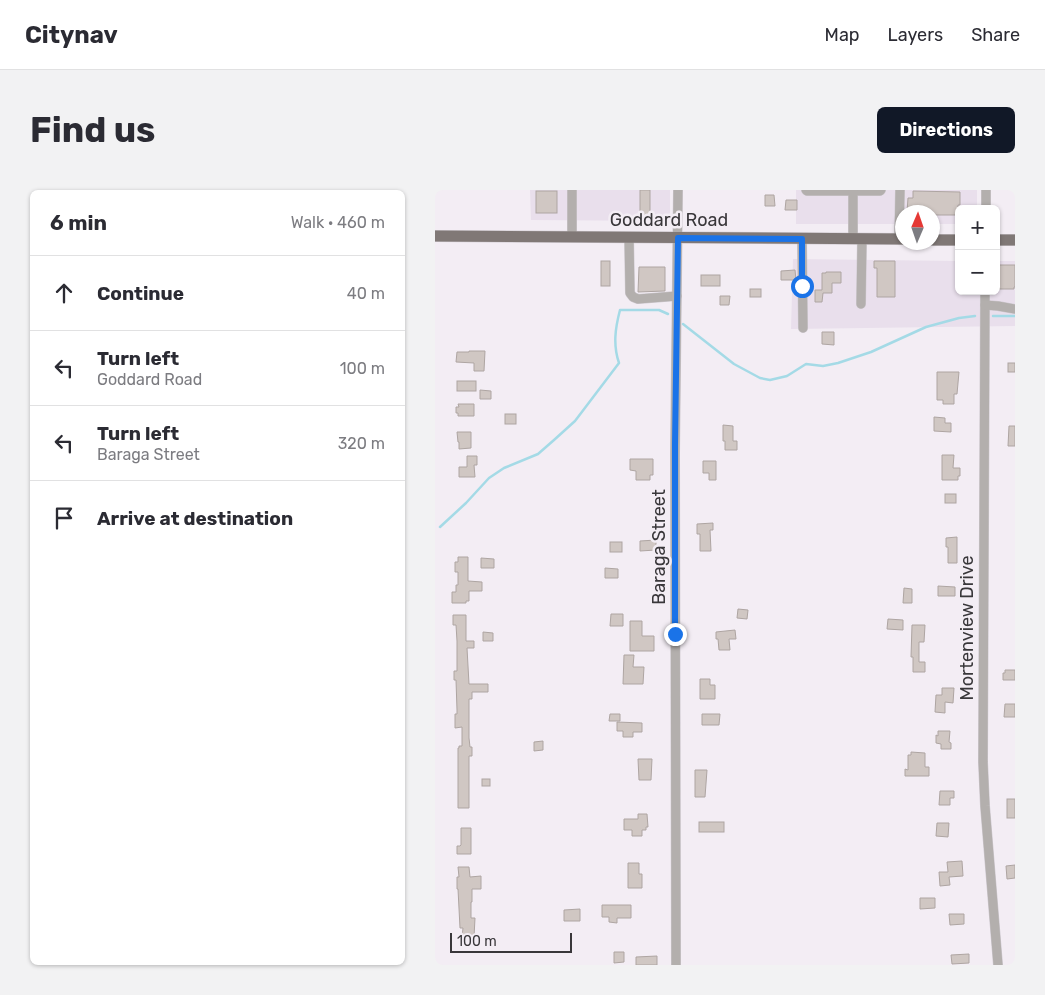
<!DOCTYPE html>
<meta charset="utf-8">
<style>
:root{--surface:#fff;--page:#f2f2f3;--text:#2b2b33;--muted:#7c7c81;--line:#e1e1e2;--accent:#111827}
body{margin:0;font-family:Rubik,sans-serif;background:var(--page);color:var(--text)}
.controls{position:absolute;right:15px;top:15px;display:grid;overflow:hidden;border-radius:8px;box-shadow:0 1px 4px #0004}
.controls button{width:45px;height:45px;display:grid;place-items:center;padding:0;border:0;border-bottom:1px solid var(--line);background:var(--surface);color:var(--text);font:25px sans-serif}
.compass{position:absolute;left:460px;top:15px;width:45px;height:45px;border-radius:50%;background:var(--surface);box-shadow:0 1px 4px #0004;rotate:2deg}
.scale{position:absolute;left:15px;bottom:12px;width:122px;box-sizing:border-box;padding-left:5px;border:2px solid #39373a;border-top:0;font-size:14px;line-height:18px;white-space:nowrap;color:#39373a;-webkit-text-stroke:4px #f3edf4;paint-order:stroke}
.stop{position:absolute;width:15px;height:15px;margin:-11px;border:4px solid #1a73e8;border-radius:50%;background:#fff}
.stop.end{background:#1a73e8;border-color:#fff;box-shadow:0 1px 5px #0008}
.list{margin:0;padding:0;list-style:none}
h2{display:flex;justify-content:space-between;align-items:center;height:65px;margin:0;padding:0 20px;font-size:21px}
h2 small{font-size:16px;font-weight:400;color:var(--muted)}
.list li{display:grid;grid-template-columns:32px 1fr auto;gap:15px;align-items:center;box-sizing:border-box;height:75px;padding:0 20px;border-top:1px solid var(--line)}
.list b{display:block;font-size:19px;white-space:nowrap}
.list p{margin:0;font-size:16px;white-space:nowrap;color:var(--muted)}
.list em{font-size:16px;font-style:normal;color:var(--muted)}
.icon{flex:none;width:28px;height:28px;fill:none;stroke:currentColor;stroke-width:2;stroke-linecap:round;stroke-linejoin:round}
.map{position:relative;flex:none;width:580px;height:775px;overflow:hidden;border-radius:8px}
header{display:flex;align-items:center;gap:30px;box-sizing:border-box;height:70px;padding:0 25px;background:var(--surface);border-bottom:1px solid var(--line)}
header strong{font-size:24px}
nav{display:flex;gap:28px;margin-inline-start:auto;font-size:18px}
.intro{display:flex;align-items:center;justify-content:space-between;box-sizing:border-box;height:120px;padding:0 30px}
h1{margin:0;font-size:35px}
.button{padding:12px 22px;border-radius:8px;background:var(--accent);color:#fff;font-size:18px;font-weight:700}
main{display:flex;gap:30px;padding:0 30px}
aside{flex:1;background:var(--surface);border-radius:8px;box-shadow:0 1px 4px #0004}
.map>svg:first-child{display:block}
.built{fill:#e9dfec}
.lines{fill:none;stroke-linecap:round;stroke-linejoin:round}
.stream{stroke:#a4dae6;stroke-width:2.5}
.building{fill:#d0c7c3;stroke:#aea5a2}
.minor-casing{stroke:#cec9cf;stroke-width:10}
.major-casing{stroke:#cec9cf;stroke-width:12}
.minor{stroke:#b3afad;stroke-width:9}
.major{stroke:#807876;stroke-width:11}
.route{stroke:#1a73e8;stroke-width:6}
.labels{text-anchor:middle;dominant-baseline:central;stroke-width:5;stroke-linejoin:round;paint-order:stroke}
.street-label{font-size:18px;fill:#39373a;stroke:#f3edf4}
</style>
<header>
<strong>Citynav</strong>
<nav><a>Map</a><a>Layers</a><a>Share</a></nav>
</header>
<div class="intro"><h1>Find us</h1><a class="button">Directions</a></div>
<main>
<aside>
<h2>6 min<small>Walk · 460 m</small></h2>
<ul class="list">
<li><svg class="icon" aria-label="ahead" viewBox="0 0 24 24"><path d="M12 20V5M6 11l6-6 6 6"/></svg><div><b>Continue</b></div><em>40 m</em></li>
<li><svg class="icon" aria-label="left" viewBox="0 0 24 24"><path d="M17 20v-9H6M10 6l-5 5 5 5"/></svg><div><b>Turn left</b><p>Goddard Road</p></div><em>100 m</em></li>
<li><svg class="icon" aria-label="left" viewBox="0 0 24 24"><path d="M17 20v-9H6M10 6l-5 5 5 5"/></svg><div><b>Turn left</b><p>Baraga Street</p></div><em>320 m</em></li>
<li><svg class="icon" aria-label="arrive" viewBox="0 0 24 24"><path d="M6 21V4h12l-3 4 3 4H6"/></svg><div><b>Arrive at destination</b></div></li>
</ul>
</aside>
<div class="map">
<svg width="580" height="775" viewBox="0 0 580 775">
<rect width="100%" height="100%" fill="#f3edf4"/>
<g class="built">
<polygon points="95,0 235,0 235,31 96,30"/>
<polygon points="361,0 542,0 542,19 524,19 524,34 498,34 498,22 468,22 467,34 361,34"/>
<polygon points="358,69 524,71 524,101 561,101 561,71 580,71 580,136 356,139"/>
</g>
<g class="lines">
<g class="stream">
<polyline points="558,126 580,126"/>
<polyline points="248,134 299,174 325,188 335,190 352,186 371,174 388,176 403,173 436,162 491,137 524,128 540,126"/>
<path d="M5 337 31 313 54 288 69 278 103 264 119 250 140 231 184 173C178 155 180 139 185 120H224L233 124"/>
</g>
</g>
<g class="building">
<rect x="205" y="0" width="10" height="25"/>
<rect x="101" y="1" width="21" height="22"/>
<polygon points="478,1 525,2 525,15 523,15 523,25 498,25 498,22 472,22 473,8 478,8"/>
<polygon points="330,5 339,5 340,16 330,16"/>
<polygon points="351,10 362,10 362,20 350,20"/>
<rect x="166" y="71" width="9" height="25"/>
<polygon points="439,71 460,71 460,107 442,107 442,78 439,78"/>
<polygon points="562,75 580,75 580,97 579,97 579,99 564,99 564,97 562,97"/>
<polygon points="204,77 230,77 230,101 203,102"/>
<polygon points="360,80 361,90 346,90 346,81"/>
<polygon points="391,82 406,82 406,93 397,93 397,103 388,103 387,112 380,112 380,100 387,100 387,83 391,83"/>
<rect x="266" y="85" width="19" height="11"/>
<rect x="315" y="99" width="11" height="8"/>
<polygon points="285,106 295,106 294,115 285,115"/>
<polygon points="387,142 399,142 399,155 387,154"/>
<polygon points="34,161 50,161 49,181 39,181 39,173 21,172 22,162 34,162"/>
<rect x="573" y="173" width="7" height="9"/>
<polygon points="502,182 524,182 522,204 519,204 519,214 508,214 508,210 502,210"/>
<rect x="22" y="191" width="19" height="10"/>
<polygon points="45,200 56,201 56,209 45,209"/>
<polygon points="23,214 39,214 39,226 23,226 23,223 21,223 21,217 24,217"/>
<rect x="70" y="224" width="11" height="10"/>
<polygon points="499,227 510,228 510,233 516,233 516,242 499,241"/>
<polygon points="288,235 298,236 298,251 302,251 302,260 290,260 290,251 288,251"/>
<polygon points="574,236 580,236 580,256 573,256"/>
<polygon points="22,242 36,242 36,258 24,259 24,252 23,252"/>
<polygon points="507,265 519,265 518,278 525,278 525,286 523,286 523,290 507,290"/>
<polygon points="32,266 42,266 42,275 39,275 40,287 24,287 24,277 32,277"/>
<polygon points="195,269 218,269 218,285 215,285 215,290 201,290 201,281 195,280"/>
<polygon points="268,271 281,271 281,290 274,290 274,283 268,283"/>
<rect x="510" y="304" width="11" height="9"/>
<polygon points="278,333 278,340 275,340 276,361 265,361 265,344 262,344 262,334"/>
<polygon points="522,347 522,373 513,373 513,357 511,357 511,348"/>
<polygon points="221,350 221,360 205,361 205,351"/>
<rect x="175" y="352" width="12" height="10"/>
<polygon points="23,367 33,367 33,391 47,392 47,401 34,401 34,411 31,411 31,413 17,413 17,402 21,402 21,395 23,395 23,382 20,382 20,372 23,372"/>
<polygon points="46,368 59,369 59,378 46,378"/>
<polygon points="170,378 183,379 183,388 170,388"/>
<polygon points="503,396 520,397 520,406 503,406"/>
<polygon points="469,398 477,399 477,413 468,413"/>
<polygon points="303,419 313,420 312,429 302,428"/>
<polygon points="176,424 188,424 188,436 175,436"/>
<polygon points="18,425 31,425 31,451 39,451 39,458 32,458 34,494 53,494 53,502 37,502 37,509 34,509 34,548 35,557 37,557 37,566 34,566 34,618 23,618 23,558 24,558 24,556 27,556 27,537 20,538 20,524 22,524 22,520 21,490 19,490 19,481 22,481 22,451 21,435 18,435"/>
<polygon points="453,429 468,430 468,440 452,439"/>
<polygon points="195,431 207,431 207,446 219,446 219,461 195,461"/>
<polygon points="477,435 490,435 489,452 484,452 484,472 490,472 490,482 478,482 478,467 476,467"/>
<polygon points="300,440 301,449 294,449 295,460 284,460 283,449 281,449 281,442"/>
<polygon points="48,442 58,443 58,451 48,451"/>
<polygon points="189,465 199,465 198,477 209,477 208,494 188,494"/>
<polygon points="570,480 580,480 580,490 568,490 568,483 570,483"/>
<polygon points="265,489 275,489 275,495 280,495 280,509 265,509"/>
<polygon points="507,498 519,498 518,513 510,512 510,523 500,522 501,505 507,505"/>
<polygon points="570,514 580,514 580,527 569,527"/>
<polygon points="175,524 185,524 185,531 174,531"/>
<polygon points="267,524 285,524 284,535 267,535"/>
<polygon points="182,532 207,533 207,542 198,542 198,547 188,547 188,541 182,541"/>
<polygon points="503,541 515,541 514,552 516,553 516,559 506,559 506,554 501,553 501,545 503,546"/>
<polygon points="108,551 108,560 99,561 99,552"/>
<polygon points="476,562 490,563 490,577 494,577 494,586 470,586 470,579 473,580 473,565 476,565"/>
<polygon points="203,569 217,569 216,590 204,590"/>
<polygon points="260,580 272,580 270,607 260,607"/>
<rect x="47" y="589" width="8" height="7"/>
<polygon points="505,601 519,601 519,608 515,608 515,615 504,615"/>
<rect x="572" y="609" width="8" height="19"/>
<polygon points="203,624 212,624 213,637 211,637 211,640 207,640 207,646 197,646 197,640 189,640 189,629 203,629"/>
<rect x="264" y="632" width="25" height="10"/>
<polygon points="502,633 514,633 513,647 501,646"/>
<polygon points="26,638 36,638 36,664 22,664 22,656 25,656 26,655"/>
<polygon points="527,671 528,686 514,687 515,695 505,696 504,682 513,682 512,672"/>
<polygon points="193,673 204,673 204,684 207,684 207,698 193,698"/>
<polygon points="580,675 580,688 572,689 571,676"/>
<polygon points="23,677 34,677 35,687 46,686 46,699 37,699 37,712 36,712 36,728 40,728 39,747 27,747 28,738 25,738 23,699 22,699 22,687 24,687"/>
<polygon points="485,708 500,708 500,718 485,719"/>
<polygon points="167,715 196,715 196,728 182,728 182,733 174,732 174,727 167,727"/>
<polygon points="145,719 145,731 129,731 129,720"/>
<polygon points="514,724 529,724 529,734 515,735"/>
<polygon points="179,762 189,762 189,772 179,773"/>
<polygon points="534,764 534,773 517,774 516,765"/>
<polygon points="222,766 222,775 201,775 201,767"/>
</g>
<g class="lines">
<defs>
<g id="minor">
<polyline points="137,0 137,47"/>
<polyline points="371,0 372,1 445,1 446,0"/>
<polyline points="551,19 551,0"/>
<polyline points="194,47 195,103 198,107 203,109 242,106"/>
<polyline points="367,49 368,138"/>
<polyline points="418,49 418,1"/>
<polyline points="464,49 465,0"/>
<polyline points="550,101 548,572 550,616 563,775"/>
<polyline points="426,114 427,49"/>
<polyline points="550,115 563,116 580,119"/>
<polyline points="241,775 240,264 243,0"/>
</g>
<g id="major">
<polyline points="0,46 468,49"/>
<polyline points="498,50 524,50"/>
<polyline points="561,50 580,50"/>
</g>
</defs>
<use href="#minor" class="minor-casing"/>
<use href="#major" class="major-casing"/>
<use href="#minor" class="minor"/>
<use href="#major" class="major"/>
</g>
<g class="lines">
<polyline class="route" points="240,444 240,254 243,48 367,49 367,96"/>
</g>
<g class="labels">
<g class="street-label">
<text x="234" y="30">Goddard Road</text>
<text transform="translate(224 357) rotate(-90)">Baraga Street</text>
<text transform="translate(532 438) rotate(-90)">Mortenview Drive</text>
</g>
</g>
</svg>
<div class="controls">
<button>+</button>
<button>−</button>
</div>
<svg class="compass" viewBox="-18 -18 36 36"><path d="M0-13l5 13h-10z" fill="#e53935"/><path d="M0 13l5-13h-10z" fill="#7c7c81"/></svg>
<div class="scale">100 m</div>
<div class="stop" style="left:367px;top:96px"></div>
<div class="stop end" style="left:240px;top:444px"></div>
</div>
</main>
